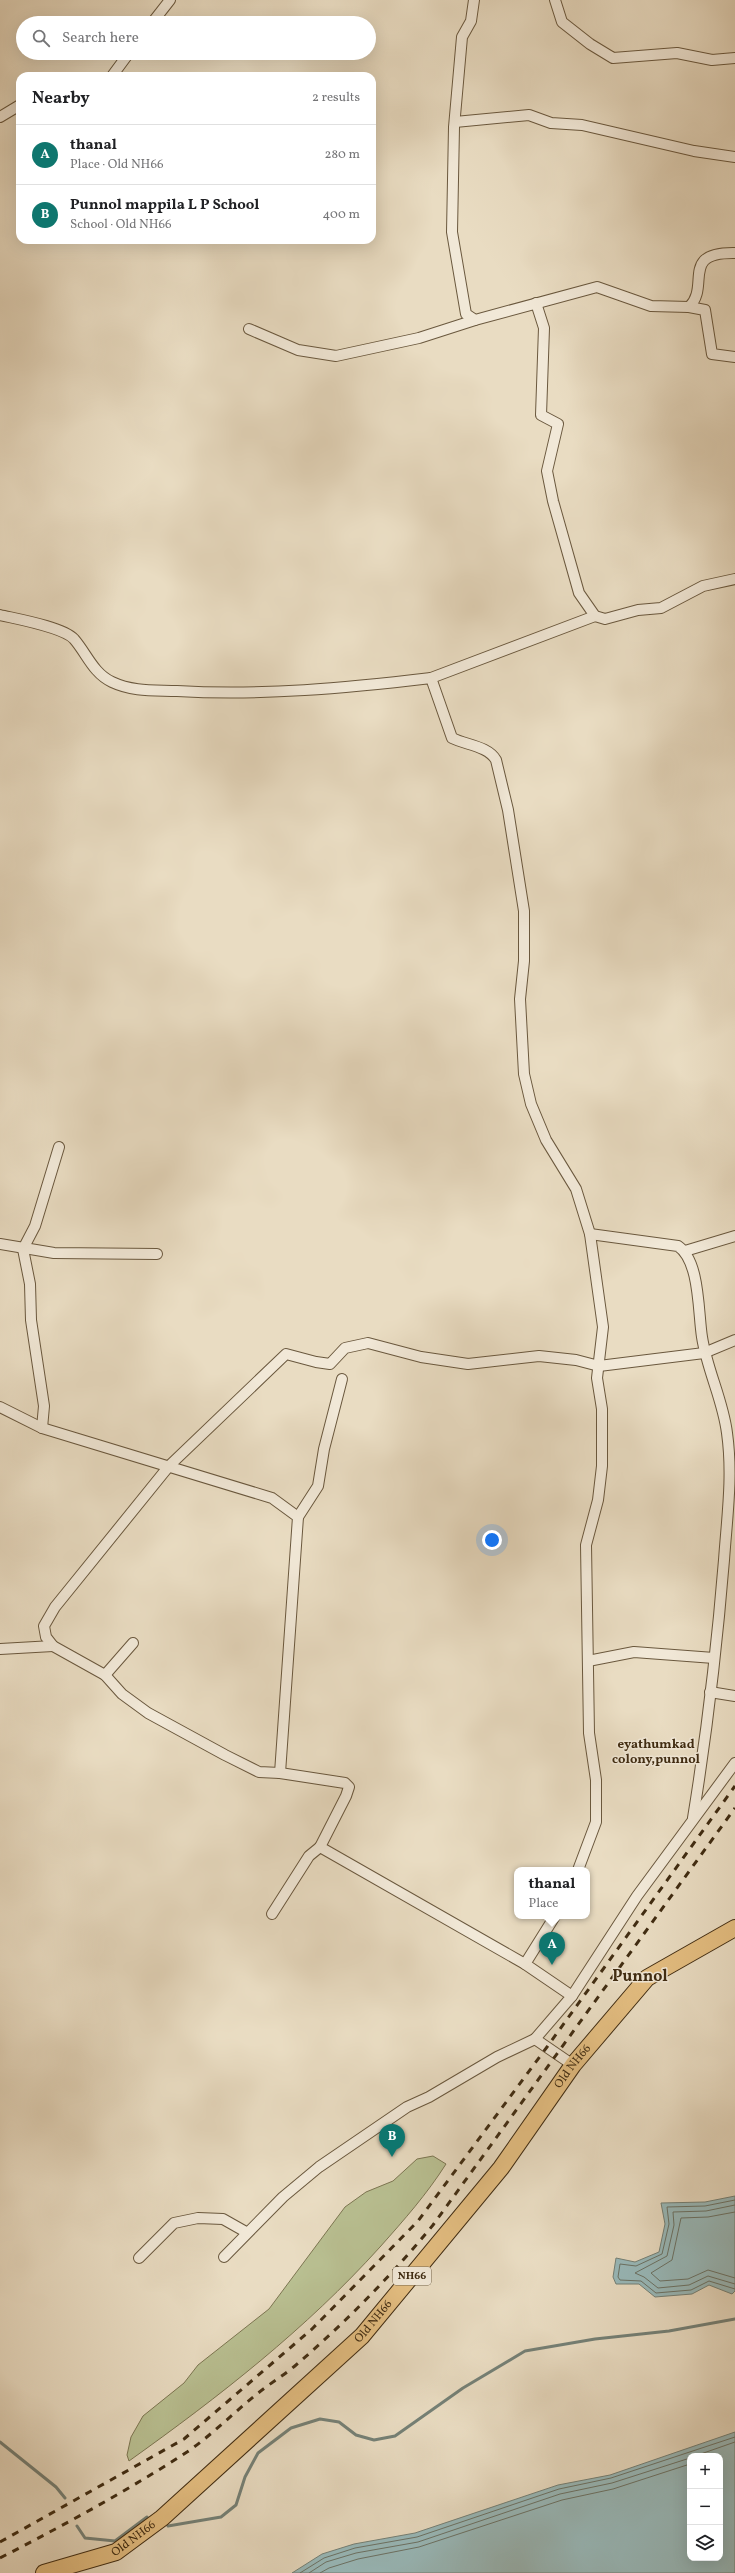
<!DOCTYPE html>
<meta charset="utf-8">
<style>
:root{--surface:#fff;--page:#f2f2f2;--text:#202124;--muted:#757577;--line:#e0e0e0;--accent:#0f766e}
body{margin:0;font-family:Vollkorn,serif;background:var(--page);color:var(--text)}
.controls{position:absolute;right:12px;bottom:12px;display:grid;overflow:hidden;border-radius:8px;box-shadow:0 4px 16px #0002}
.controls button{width:36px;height:36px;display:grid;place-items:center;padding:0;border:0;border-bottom:1px solid var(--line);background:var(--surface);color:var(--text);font:20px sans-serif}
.you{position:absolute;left:492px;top:1540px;width:14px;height:14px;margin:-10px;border:3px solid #fff;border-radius:50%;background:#1a73e8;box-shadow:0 0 0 6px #1a73e833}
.badge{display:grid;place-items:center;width:26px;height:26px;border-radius:50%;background:var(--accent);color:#fff;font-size:13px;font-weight:700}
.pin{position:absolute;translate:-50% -33px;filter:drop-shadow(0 1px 2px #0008)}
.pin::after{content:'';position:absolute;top:21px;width:14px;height:12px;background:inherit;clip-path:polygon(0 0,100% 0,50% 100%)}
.popup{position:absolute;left:514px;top:1867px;width:76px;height:52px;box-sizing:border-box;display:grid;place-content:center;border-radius:8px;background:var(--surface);filter:drop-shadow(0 1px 3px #0005);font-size:13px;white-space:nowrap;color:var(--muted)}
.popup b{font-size:15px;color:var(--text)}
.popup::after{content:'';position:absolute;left:50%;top:100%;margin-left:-8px;border:8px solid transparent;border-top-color:var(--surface)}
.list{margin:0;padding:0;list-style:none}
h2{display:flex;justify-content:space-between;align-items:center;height:52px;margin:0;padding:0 16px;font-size:17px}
h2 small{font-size:13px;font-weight:400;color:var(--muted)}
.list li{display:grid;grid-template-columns:26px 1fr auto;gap:12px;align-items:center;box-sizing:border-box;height:60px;padding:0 16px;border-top:1px solid var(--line)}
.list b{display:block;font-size:15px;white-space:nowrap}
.list p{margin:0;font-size:13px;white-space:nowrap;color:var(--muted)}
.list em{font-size:13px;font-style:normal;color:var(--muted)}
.icon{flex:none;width:22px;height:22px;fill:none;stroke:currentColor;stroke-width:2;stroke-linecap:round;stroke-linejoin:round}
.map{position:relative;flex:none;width:735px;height:2573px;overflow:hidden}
.search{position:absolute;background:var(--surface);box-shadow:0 4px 16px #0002;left:16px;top:16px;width:360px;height:44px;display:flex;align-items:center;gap:10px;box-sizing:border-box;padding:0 14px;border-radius:22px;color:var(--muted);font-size:15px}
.panel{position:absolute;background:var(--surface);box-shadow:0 4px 16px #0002;left:16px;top:72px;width:360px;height:172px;border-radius:12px}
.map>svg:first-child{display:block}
.green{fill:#b9c092;stroke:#7c7652}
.water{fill:#99babb;stroke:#758177;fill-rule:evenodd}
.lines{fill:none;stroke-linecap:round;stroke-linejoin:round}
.shore{stroke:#6c7366;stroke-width:1}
.stream{stroke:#758177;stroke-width:3}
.minor-casing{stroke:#6a583e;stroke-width:12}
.primary-casing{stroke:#402c12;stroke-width:18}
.minor{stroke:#f1e8d7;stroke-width:10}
.primary{stroke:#e4be81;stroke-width:16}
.rail{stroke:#402c12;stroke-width:3;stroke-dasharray:7 7;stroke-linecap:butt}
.labels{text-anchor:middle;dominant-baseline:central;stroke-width:3;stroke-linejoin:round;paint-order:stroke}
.shield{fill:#f1e8d7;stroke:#75644d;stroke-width:1}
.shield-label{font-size:11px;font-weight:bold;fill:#402c12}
.street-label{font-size:12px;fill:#402c12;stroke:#f1e8d7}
.neighbourhood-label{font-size:13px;font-weight:bold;fill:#402c12;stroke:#f1e8d7}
.district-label{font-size:16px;font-weight:bold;fill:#402c12;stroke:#f1e8d7}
</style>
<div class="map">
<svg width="735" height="2573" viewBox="0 0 735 2573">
<rect width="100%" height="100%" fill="#e9dcc2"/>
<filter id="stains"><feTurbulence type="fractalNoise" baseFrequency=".005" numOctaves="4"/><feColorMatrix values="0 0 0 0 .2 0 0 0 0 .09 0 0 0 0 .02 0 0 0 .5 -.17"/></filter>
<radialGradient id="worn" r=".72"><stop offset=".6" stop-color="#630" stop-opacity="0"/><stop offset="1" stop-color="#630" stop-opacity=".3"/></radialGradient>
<path class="green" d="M433 2156 446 2164C427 2194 404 2220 380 2247 306 2329 220 2396 129 2461L127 2455 131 2437 143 2416 184 2383 198 2365 269 2309 345 2207 366 2192 393 2181 417 2159Z"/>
<g class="water">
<polygon points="735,2196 735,2291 732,2294 709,2285 692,2294 655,2297 639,2284 616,2284 613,2277 616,2258 635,2262 659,2252 665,2224 661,2203 705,2202"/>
<path d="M735 2432V2573H292L322 2554 354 2544 415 2533 558 2485 610 2475ZM690 2456H720V2558H690Z"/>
</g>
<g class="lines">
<g class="shore">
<polyline points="735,2200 705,2206 667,2207 669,2224 662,2254 636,2266 620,2264 618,2277 620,2280 641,2281 656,2293 691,2290 709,2281 735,2289"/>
<polyline points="735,2205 706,2211 673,2212 674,2225 667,2256 635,2273 644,2277 658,2288 689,2285 708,2276 735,2284"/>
<polyline points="735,2212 708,2217 681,2218 672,2260 651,2273 660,2281 688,2279 708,2270 735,2278"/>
<polyline points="695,2456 735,2442"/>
<polyline points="300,2573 324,2558 355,2548 417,2537 559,2489 611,2478 735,2437"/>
<polyline points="309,2573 326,2562 356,2553 418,2542 560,2494 612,2483 690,2458"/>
<polyline points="320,2573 329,2568 358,2559 419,2547 562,2500 613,2489 690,2464"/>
</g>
<g class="stream">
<polyline points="0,2442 56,2487 65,2498"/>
<polyline points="77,2526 85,2538 115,2541 147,2517"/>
<polyline points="168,2526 221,2517 236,2505 245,2477 258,2453 291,2428 320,2419 339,2422 356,2435 374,2440 395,2436 463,2388 525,2351 595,2339 669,2331 735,2319"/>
</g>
<defs>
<g id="minor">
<path d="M474 0 471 21 462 37 454 127 452 232 466 314 475 320 597 287 651 306 689 307C711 286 679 252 735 253"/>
<polyline points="555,0 562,22 590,44 613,58 677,53 712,60 735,58"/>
<polyline points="152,23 170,0"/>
<polyline points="112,76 129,53"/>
<polyline points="0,117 20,105"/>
<polyline points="455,122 529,115 551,123 582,125 694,151 735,157"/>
<polyline points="536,303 544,328 541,415 558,424 547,471 553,501 579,593 595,616 605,619 638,610 661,608 703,586 735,579"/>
<polyline points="689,307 705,310 712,354 735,357"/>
<polyline points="249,329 298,350 336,356 419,338 475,320"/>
<path d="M0 615C17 619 63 627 74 639 87 654 93 673 112 682 133 692 155 690 177 691 263 696 346 688 431 678L452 738C466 745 488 746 496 760L508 810 524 911V961L520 999 524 1074 531 1104 546 1140 576 1189 590 1234 603 1327 597 1378 602 1409V1466L598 1500 586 1545 589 1733 596 1780V1822L578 1870"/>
<polyline points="431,678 595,616"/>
<path d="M590 1234 678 1246C700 1261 698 1312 702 1337 707 1370 723 1400 727 1433 733 1476 727 1517 724 1560 717 1646 707 1732 693 1818"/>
<polyline points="0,1244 54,1253 157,1254"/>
<polyline points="685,1251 735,1236"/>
<polyline points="0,1407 42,1428 272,1498 298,1517 280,1773"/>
<polyline points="42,1428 44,1406 31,1320 30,1284 23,1249 35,1226 59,1147"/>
<polyline points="298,1517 318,1486 324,1449 342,1379"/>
<polyline points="0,1649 53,1646"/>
<polyline points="588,1661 634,1652 714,1658"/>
<polyline points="105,1675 133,1643"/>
<polyline points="710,1692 735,1696"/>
<polyline points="272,1914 309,1856 320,1847"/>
<polyline points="525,1964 320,1847 346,1796 349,1787 345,1783 280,1773 259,1772 225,1755 148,1713 122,1694 105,1675 53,1646 46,1637 44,1626 55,1607 169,1466 286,1354 316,1362 330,1364 345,1348 368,1343 421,1357 468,1364 539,1356 576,1360 599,1366 704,1353 735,1340"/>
<polyline points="572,1996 637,1896 735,1763"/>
<polyline points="535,2039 573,2065"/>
<polyline points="224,2257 283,2197 319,2167 407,2107 429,2097 497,2057 535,2039 572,1996 525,1964 555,1916"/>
<polyline points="139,2258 174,2223 198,2218 223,2219 246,2232"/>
</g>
<g id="primary">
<path id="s1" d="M44 2573 116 2552 162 2518 362 2336 501 2168 573 2065 647 1978 735 1928"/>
</g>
</defs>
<use href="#minor" class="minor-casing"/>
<use href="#primary" class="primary-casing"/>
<use href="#minor" class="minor"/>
<use href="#primary" class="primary"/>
<g class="rail">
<polyline points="0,2542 184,2439 312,2329 418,2221 547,2047 735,1786"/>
<path d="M0 2558C64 2525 127 2491 187 2452 212 2435 233 2413 257 2394 269 2384 283 2376 296 2365 345 2323 392 2275 433 2225L735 1808"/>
</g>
</g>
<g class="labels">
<rect class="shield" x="393" y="2267" width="38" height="18" rx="3"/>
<g class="shield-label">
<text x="412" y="2276">NH66</text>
</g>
<g class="street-label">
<text stroke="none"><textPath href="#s1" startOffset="745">Old NH66</textPath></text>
<text stroke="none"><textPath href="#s1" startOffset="421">Old NH66</textPath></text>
<text stroke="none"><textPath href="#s1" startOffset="97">Old NH66</textPath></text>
</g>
<g class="neighbourhood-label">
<text x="656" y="1745">eyathumkad<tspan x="656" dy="15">colony,punnol</tspan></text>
</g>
<g class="district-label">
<text x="640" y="1977">Punnol</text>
</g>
</g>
<rect width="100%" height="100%" filter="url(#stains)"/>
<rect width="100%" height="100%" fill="url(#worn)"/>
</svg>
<div class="controls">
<button>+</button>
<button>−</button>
<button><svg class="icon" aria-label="layers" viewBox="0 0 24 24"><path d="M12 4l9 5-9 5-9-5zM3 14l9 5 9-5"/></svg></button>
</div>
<div class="you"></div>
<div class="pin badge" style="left:552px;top:1965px">A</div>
<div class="popup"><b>thanal</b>Place</div>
<div class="pin badge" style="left:392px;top:2157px">B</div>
<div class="search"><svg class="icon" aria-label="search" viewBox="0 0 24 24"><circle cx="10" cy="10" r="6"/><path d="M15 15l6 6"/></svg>Search here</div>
<section class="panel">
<h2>Nearby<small>2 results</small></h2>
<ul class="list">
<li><span class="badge">A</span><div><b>thanal</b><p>Place · Old NH66</p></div><em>280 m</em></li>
<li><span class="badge">B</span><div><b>Punnol mappila L P School</b><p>School · Old NH66</p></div><em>400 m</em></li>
</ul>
</section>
</div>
